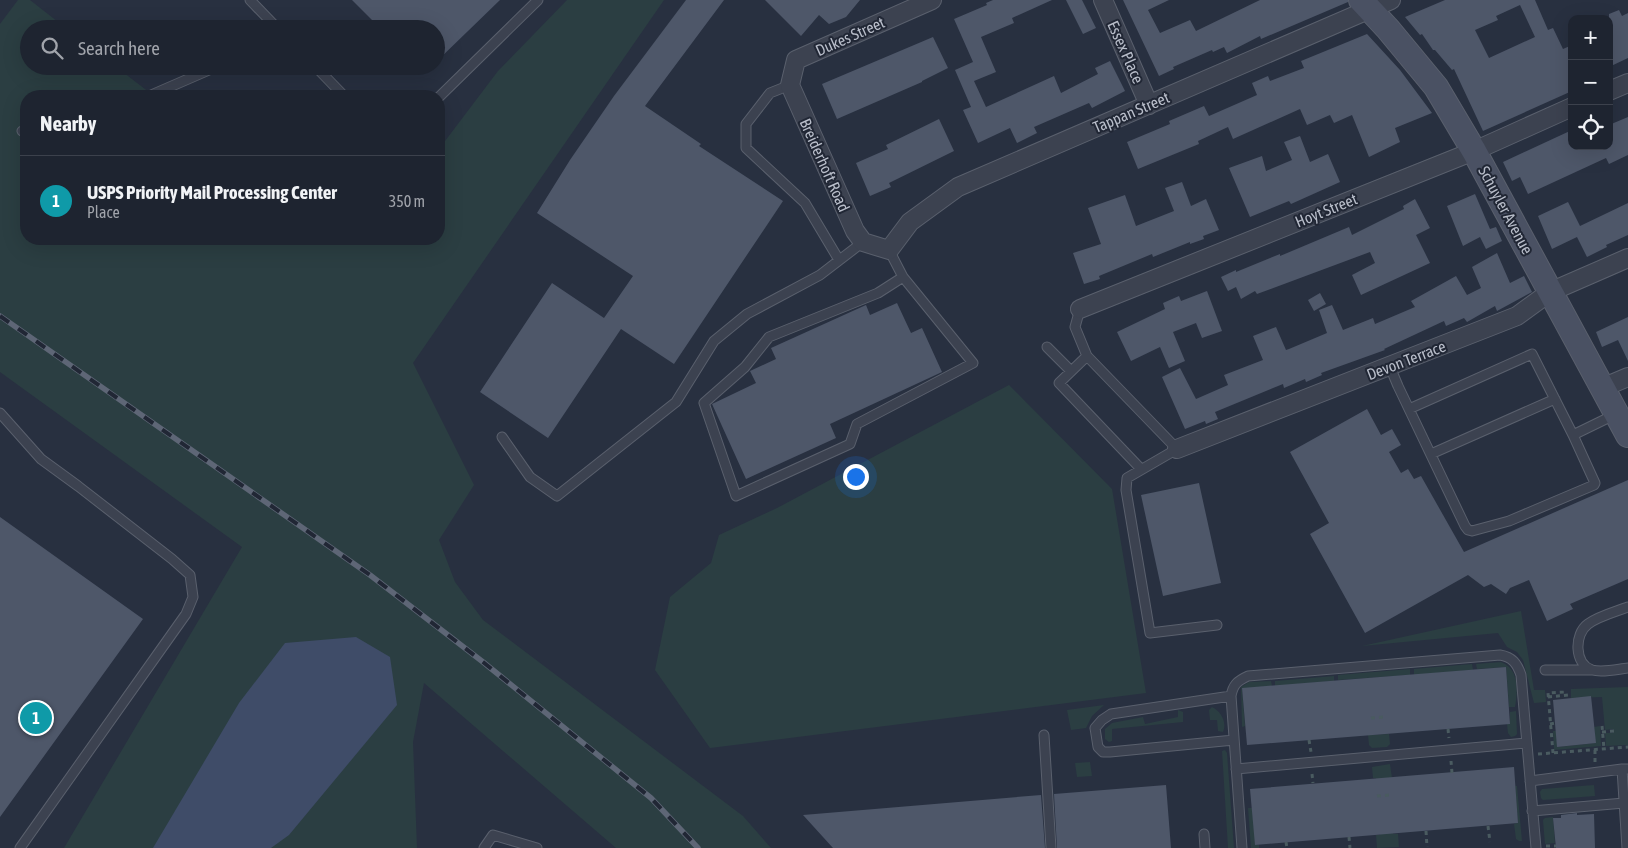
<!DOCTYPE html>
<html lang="en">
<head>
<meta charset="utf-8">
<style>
	body { margin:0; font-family:"Asap Condensed",sans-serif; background:#262c38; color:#f1f3f6 }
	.controls { position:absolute; right:15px; top:15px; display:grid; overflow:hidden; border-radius:10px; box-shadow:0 5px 20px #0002 }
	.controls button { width:45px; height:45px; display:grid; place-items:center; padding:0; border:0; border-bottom:1px solid #3c414c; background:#1e2430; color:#f1f3f6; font:25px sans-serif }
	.you { position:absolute; left:855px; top:476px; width:18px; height:18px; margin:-12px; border:4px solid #fff; border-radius:50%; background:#1a73e8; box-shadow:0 0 0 8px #1a73e833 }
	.badge { display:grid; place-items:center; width:32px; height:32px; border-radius:50%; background:#2563eb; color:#fff; font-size:16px; font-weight:700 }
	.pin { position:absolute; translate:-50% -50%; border:2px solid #fff; box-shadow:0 1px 5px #0006 }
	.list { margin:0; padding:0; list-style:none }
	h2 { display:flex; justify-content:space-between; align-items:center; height:65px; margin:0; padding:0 20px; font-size:21px }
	h2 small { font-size:16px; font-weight:400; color:#a1a4ab }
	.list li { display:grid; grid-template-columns:32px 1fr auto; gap:15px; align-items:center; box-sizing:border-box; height:90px; padding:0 20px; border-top:1px solid #3c414c }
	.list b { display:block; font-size:19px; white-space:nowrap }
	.list p { margin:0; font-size:16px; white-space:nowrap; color:#a1a4ab }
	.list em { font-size:16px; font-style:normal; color:#a1a4ab }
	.icon { flex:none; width:28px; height:28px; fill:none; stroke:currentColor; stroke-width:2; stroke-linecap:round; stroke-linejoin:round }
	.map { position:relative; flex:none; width:1628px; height:848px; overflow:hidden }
	.search { position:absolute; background:#1e2430; box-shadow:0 5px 20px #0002; left:20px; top:20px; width:425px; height:55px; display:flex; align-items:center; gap:12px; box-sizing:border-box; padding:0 18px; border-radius:28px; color:#a1a4ab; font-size:19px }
	.panel { position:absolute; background:#1e2430; box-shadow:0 5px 20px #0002; left:20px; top:90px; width:425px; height:155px; border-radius:20px }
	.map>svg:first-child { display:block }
</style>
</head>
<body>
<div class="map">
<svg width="1628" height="848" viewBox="0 0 1628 848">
	<rect width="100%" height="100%" fill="#283040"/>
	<path fill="#2b3e42" d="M18,0H30L67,29H29V66H115L154,96H26V239H439V149L498,71L567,0H664L413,363L474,485L439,540L455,582L483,620L743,816L771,848H616L424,683L413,742L417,848H64L242,547L0,372V24Z
		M1009,385L1112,489L1146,693L710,748L655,670L670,597L711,563L719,535L777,508Z
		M1521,611L1534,690H1545L1546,702L1534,703L1523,660L1517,652L1507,647L1498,633L1362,646Z
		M1501,662C1519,668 1518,691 1515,707H1509L1506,667L1477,669L1476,664Z
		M1472,664L1473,670L1414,675V669Z
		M1410,669V675L1338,680V675Z
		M1334,676V681L1275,686V681Z
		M1271,681L1272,686L1242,689L1245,726L1242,727L1241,687L1249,682Z
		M1628,687V745L1606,746L1605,733H1613V729L1605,730L1602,697L1571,698V689Z
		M1104,705L1092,716L1086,728L1071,730L1067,710Z
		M1212,707C1222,712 1227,723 1223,732L1218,731L1217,720H1210L1209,710Z
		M1178,710L1183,712V722L1112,729V741L1109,742L1105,739V729L1112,723L1143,717L1145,724L1178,717Z
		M1516,711L1517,734L1515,736L1511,737L1508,733L1507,724L1510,723V712Z
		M1600,726L1601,746L1554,750L1553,731H1556L1558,747L1595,743L1594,727Z
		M1389,734L1390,744L1387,747L1372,748L1369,745L1368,735Z
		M1225,750L1227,753L1234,848H1228L1222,751Z
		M1090,762L1092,776L1077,777L1075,763Z
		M1390,764L1392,778L1377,794L1376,778H1373L1372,767Z
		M1594,785L1595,796L1543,800L1541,798L1540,792L1542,789Z
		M1515,786H1517L1522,841H1519L1516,839L1514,824L1518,823Z
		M1390,798L1393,834H1398L1399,847L1377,848L1376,835H1380Z
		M1248,808H1252L1256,845H1259V848H1251Z
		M1553,817L1555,843L1545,844L1543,820L1545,818Z"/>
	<path fill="#3f4c68" d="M356,637L390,657L397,705L289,835L271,848H153L239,703L285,643Z"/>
	<path fill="#4e5769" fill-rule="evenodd" d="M352,0H500L436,62V29H381Z
		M686,0H724L645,106L701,144L699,146L783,201L674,364L621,329L548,438L480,392L552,283L604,318L633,276L537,213L570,160L614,96Z
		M765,0H860L846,17L829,24L819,15L801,36Z
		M993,0H1052L1012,18L1014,23L981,37L996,72L974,81L986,107L1054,76L1061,93L1098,74L1095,68L1110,61L1125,91L1092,108L1089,103L1034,127L1037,133L1017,143L1010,128L978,143L963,110L971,107L955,70L973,62L954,19L987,5L986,3Z
		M1066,0H1082L1096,28L1083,34Z
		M1123,0H1169L1148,10L1160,33L1190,20L1196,31L1260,0H1348V2L1261,39L1260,36L1227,53L1224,47L1213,52L1212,50L1173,67L1174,69L1159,76Z
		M1445,0H1535L1548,30L1553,28L1563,49L1572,45V91L1483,131L1454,69L1452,70L1435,50H1433L1422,34L1420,35L1405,17ZM1520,5L1535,37L1489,58L1475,30L1498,20L1496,16Z
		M1619,10L1622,16L1628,13V58L1609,67V14Z
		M1367,34L1400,70L1432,113L1395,128L1400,142L1369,157L1352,115L1334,123L1330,115L1307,125L1300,109L1233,139L1228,127L1198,141L1199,144L1138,169L1127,142L1170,124L1169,121L1204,106L1209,116L1257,95L1252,83L1268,76L1270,81L1304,68L1301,61Z
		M933,37L948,68L922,81V82L837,119L822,84Z
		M1628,117V155L1609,164L1606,158L1528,194L1520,177L1512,181L1503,162L1572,130V146H1609V125Z
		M939,119L954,151L889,183L891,187L870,196L856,163L888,149L886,145Z
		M1300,136L1310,162L1328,154L1340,182L1291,204L1289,201L1250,217L1229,168L1262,156L1266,171L1292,160L1284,142Z
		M1182,182L1191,206L1206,199L1219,230L1203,236L1204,239L1190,244V242L1153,257L1152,254L1099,276L1100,279L1084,284L1073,253L1101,244L1088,208L1125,195L1136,226L1174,211L1165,188Z
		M1475,194L1490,229L1496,227L1502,241L1486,249L1480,237L1463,246L1447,206Z
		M1415,199L1430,228L1416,235L1430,263L1361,295L1352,275L1375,263L1370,252L1257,294L1255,291L1241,299L1236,287L1228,291L1221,277L1236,270V272L1280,254V256L1349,227L1352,235L1404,209L1403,206Z
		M1568,202L1580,226L1628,203V235L1606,245L1607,247L1587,257L1577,237L1552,249L1538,216Z
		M1497,253L1510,283L1524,276L1532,292L1497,311L1495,306L1467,322L1464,318L1446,326L1444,321L1384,349L1385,350L1321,373L1322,375L1306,382L1305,379L1284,388L1283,384L1215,412L1218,419L1206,424L1205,421L1185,429L1162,377L1180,368L1196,399L1228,385L1224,375L1263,360L1253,336L1276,327L1286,350L1289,349L1327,333L1319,310L1332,305L1343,330L1373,318L1375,324L1415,307L1411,301L1456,276L1467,295L1481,288L1472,267Z
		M1207,291L1222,331L1202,338L1196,323L1173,332L1185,361L1169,368L1160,347L1131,361L1117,332L1165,309L1163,303L1179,296L1181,301Z
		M1320,293L1326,304L1314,311L1308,300Z
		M897,303L911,333L922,328L942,372L830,424L836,438L746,479L712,404L756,383L750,371L776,359L771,348L866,305L870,315Z
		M1628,317V361L1618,340L1602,347L1596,332Z
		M1367,409L1381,435L1392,429L1401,445L1389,452L1401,473L1408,469L1414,479L1421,476L1464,552L1628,480V579L1570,604L1573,609L1547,621L1529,580L1510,588L1506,594L1491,584L1484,587L1468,575L1365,633L1310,534L1329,523L1290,452Z
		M1199,483L1221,583L1163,596L1141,495Z
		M0,517L143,619L0,817Z
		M1506,667L1510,724L1247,745L1242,688Z
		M1591,696L1596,743L1557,747L1553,700Z
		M1514,767L1518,823L1255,845L1250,789Z
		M1166,785L1171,848H1057L1054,794Z
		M1041,795L1045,848H833L803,815Z
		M1577,813V815L1594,814L1595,848H1556L1553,818H1561V815Z"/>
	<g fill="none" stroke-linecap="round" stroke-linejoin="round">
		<g stroke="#5a606d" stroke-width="11">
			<path id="lane" d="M250,0L278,29
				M315,66L344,96
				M790,85L770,93L746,124V148L805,203L839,260
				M149,96L218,66
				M439,97L538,0
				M22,131L26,130
				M889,250L903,277L973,363L857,424L850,444L736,496L704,403L745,367L769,337L878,293L903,277
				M1080,309L1075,327L1087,356
				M1047,347L1071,371
				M1390,367L1398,386L1465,526L1468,530L1472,531L1509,521L1594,485L1595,483L1573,435L1532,354L1409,409
				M0,413L41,459L78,486L172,559L190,575L193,597L186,614L20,848
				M1573,435L1616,414
				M502,437L530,477L557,496L676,402L714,341L747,314L820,275L863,242
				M1431,454L1555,399
				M1141,469L1059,383L1087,356L1177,449L1127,478L1126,490L1150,633L1217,625
				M1628,607C1615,612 1599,616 1588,624C1574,634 1574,664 1592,670C1603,673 1618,669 1628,668
				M1545,670H1592
				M1231,696L1111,714L1102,720L1095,728L1098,747L1103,752H1110L1234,740
				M1044,735L1051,848
				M1236,769L1527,743
				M1530,781L1622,769
				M1532,811L1624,803
				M1204,834L1205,848
				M484,848L493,835L537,848
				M1242,848L1231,696C1233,685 1237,681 1248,676L1500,655C1512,657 1517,663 1521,675L1536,848
				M1627,848L1622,769H1628"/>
		</g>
		<g stroke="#5a606d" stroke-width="20">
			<path id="street" d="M932,0L796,60L790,85L855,231L863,242L889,250L910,222L958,187L1391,0
				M1103,0L1149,105
				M1609,91L1628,83
				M1080,309L1474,151L1572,107
				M1602,388L1628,377
				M1177,449L1517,316L1550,292L1628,258"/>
		</g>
		<g stroke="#5a606d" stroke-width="26">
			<path id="secondary" d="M1361,0L1388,29L1436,87L1474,151L1628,435"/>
		</g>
		<path stroke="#4a5b60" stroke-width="3" stroke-dasharray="4 4" stroke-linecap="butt" d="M1548,697L1568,695V698
			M1371,718L1384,717
			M1550,724L1555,723
			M1602,726L1604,749
			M1448,729L1449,738
			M1602,732L1614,731
			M1309,740L1311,752
			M1595,750V762
			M1553,753L1548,693L1566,692
			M1538,754L1628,747
			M1451,761L1452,773
			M1312,774L1313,783
			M1377,796L1390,795
			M1488,826L1490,842
			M1426,831L1427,847
			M1349,837L1350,848
			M1286,842L1287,848
			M1546,846H1556"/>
		<use href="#lane" stroke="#3c4250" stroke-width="9"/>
		<use href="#street" stroke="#3c4250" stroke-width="18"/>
		<use href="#secondary" stroke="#4a5163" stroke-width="24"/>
		<g stroke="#5e6676" stroke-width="5.5">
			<path id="rail" d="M0,316L370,575L483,662L651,798L698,848"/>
		</g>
		<use href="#rail" stroke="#212735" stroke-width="4" stroke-dasharray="11" stroke-linecap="butt"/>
	</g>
	<g text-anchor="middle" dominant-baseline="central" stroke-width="4" stroke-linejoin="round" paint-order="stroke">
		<g font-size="16" fill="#b9beca" stroke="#212735">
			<text transform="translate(850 36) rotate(-24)">Dukes Street</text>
			<text transform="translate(1126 52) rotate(66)">Essex Place</text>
			<text transform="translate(1131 112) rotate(-23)">Tappan Street</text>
			<text transform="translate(825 165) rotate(66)">Breiderhoft Road</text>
			<text transform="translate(1326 210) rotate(-22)">Hoyt Street</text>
			<text transform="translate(1506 210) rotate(62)">Schuyler Avenue</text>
			<text transform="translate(1406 360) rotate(-21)">Devon Terrace</text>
		</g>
	</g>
</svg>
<div class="controls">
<button>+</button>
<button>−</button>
<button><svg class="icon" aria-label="locate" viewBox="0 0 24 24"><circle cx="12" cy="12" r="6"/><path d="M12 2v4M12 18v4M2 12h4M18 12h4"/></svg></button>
</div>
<div class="you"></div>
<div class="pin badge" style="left:36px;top:718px;background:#0f9aa8">1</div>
<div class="search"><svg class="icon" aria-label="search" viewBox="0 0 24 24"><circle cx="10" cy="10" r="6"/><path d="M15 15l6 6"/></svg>Search here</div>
<section class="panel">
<h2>Nearby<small></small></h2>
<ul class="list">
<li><span class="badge" style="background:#0f9aa8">1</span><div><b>USPS Priority Mail Processing Center</b><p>Place</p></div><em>350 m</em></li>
</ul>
</section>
</div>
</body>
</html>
